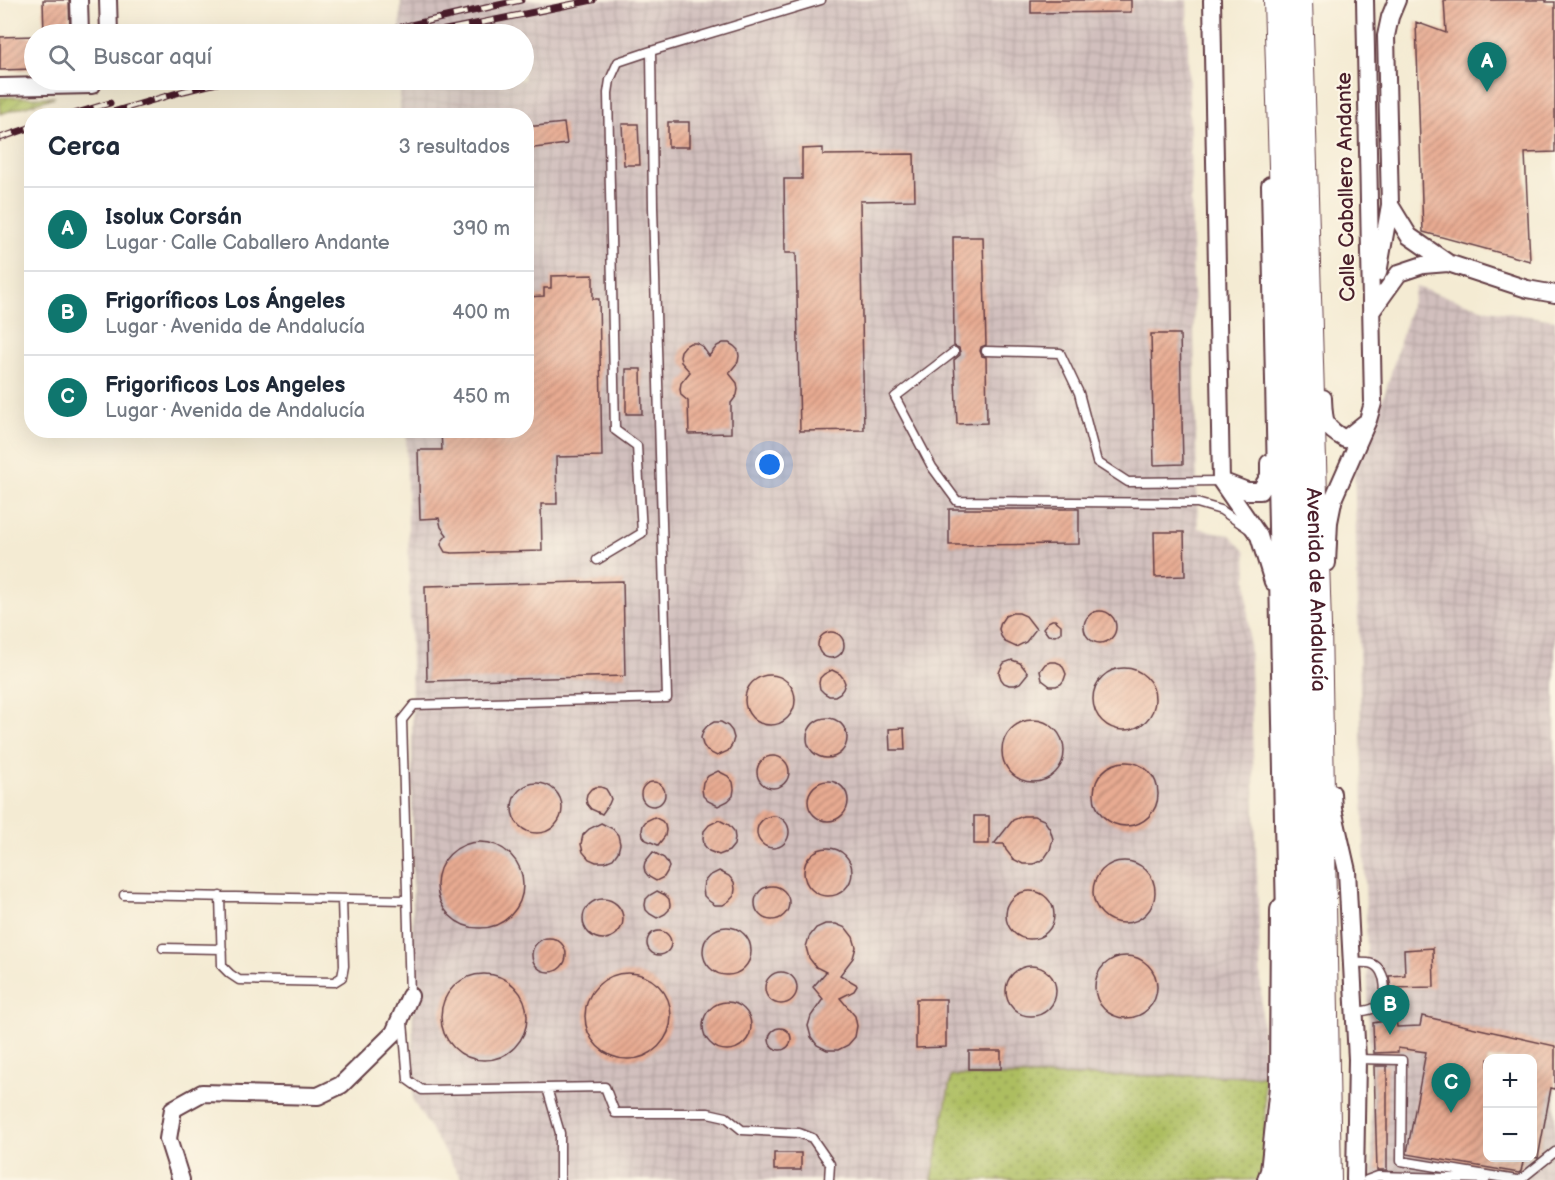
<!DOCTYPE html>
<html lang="es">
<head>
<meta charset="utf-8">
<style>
	body { margin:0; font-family:"Balsamiq Sans",sans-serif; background:#f2f2f3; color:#1f2937 }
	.controls { position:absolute; right:18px; bottom:18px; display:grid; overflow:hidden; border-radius:12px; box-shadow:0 6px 24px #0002 }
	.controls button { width:54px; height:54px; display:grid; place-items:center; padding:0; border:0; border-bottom:2px solid #e0e1e3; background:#fff; color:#1f2937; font:30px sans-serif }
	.you { position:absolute; left:770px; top:465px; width:21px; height:21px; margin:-15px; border:4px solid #fff; border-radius:50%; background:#1a73e8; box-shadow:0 0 0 9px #1a73e833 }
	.badge { display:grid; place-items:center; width:39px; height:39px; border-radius:50%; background:#0f766e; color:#fff; font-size:20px; font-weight:700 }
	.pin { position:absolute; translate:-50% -50px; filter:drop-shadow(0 2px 3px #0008) }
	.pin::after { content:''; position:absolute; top:32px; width:21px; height:18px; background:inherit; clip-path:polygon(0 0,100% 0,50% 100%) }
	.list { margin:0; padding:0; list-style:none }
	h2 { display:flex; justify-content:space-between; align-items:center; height:78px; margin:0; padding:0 24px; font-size:26px }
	h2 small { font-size:20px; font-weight:400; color:#747a83 }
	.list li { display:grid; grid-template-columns:39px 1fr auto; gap:18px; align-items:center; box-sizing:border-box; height:84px; padding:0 24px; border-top:2px solid #e0e1e3 }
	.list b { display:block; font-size:22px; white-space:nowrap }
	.list p { margin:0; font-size:20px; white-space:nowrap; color:#747a83 }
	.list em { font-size:20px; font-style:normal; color:#747a83 }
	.icon { flex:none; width:33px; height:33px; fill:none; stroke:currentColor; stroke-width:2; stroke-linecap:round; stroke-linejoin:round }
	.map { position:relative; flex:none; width:1555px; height:1180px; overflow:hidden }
	.search { position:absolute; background:#fff; box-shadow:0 6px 24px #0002; left:24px; top:24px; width:510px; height:66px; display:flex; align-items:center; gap:15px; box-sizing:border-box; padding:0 21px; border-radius:33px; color:#747a83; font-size:22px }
	.panel { position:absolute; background:#fff; box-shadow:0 6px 24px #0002; left:24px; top:108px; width:510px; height:330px; border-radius:24px }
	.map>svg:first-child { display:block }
</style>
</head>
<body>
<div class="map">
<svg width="1555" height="1180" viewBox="0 0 1555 1180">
	<defs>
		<pattern id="industrial-grid" width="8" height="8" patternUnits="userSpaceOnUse" patternTransform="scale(1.5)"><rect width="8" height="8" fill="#d1bfbd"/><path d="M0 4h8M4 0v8" fill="none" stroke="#b5a4a3"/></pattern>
		<pattern id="grass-dots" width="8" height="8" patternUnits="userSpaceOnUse" patternTransform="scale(1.5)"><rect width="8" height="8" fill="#adbe61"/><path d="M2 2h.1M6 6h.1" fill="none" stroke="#8f9a50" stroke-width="1.8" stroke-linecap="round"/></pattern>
		<pattern id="garden-furrows" width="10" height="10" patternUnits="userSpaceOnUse" patternTransform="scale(1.5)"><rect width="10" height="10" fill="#adbe61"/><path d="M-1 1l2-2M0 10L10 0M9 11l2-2" fill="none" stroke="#8f9a50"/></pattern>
		<pattern id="building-hatch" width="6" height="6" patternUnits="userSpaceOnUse" patternTransform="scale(1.5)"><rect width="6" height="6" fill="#e8ab92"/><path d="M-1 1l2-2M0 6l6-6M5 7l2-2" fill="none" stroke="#be8b77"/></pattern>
	</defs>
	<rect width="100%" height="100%" fill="#fcf5e5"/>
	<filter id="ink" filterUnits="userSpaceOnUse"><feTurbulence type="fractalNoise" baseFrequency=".0167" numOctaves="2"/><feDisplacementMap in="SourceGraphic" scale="12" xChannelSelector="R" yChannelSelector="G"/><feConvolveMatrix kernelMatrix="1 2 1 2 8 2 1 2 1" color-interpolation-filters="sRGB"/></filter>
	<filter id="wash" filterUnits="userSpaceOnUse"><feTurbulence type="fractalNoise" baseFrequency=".008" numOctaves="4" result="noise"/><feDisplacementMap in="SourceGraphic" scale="24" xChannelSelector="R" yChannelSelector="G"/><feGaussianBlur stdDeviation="1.35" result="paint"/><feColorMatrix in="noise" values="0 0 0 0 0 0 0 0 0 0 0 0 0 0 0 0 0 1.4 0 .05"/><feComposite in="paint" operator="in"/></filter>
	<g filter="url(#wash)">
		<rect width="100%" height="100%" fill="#f4ebd3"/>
		<path fill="url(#industrial-grid)" fill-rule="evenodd" d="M401,0H1187L1198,528L1230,535L1246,552L1264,1076H952L932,1180H462L413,1101L412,714L406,431L526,430V116H400V80H524V34H400Z
			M1416,287L1488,310L1555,320V1180H1373L1354,461L1386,390ZM1488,1058H1532V1158H1488Z"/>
		<path fill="url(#grass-dots)" stroke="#7c6e46" stroke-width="1.5" d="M951,1076H1264L1267,1180H932Z"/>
		<path fill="url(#garden-furrows)" stroke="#7c6e46" stroke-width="1.5" d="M0,97H55L0,114Z"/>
		<g id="blocks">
			<path fill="url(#building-hatch)" d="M43,0H69L70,34H44Z
				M1031,0H1131V12L1031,13Z
				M1444,0H1546V2H1555V152L1525,153L1530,261L1423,232L1416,22L1446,33Z
				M34,36V69L0,70V37Z
				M668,122H689V147H668Z
				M564,123L567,144L526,149V127Z
				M622,124H638L640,165H624Z
				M823,148V155L914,154L915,200L860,201L864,430L800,431L796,253H785L784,179H802V149Z
				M953,237H983L986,345L981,347L980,351L982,356L986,357L987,423L957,424L954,360L960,355V352L959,348L954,346Z
				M593,275V299H599L602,456L556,457L557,504H541L542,551L452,553L445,552L441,545L442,541L447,535L441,527L439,518L420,519L418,450H442L441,430H526V297L544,296V288H551V276Z
				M1151,334H1180L1183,464L1154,465Z
				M690,343H696L702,346L709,356L717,346L723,343H729L734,346L738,350L739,356L738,362L729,373L737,383L738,389L737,395L731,403V433L689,434L688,401L681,395L680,389L681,383L690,372L681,362L680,356L681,351L685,346Z
				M626,369H641L642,414H626Z
				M949,509H1079V544L949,545Z
				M1154,532H1184L1185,576L1155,577Z
				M623,581L625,676L427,681L425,586Z
				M1084 627a16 16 0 1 1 32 0a16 16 0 1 1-32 0Z
				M1012,613H1019L1026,616L1036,629L1026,642L1016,647L1005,642L1001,636L999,629L1001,622L1005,616Z
				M1052,620H1055L1061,625V632L1055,636L1048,635L1043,628L1048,622Z
				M818 645a13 13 0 1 1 26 0a13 13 0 1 1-26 0Z
				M1012,660L1020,663L1028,673L1020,683L1015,685H1009L1004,683L1001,679L999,673L1001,668L1004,663Z
				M1050,662H1056L1061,664L1064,669L1066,674L1064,680L1061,684L1056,686H1050L1042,680L1040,671L1045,664Z
				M1093 699a31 31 0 1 1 62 0a31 31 0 1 1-62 0Z
				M832,670L840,674L843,678L845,683L843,689L840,693L835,696H829L824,693L820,689L819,683L820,678L824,674Z
				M745 700a25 25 0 1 1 50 0a25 25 0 1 1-50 0Z
				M807 738a20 20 0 1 1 40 0a20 20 0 1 1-40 0Z
				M1002 751a31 31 0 1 1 62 0a31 31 0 1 1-62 0Z
				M714,722H721L728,726L732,731L734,738L732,745L728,751L717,756L707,751L703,745L701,738L703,731L707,726Z
				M904,728L905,750H890L889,729Z
				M757 772a16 16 0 1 1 32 0a16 16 0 1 1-32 0Z
				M1094 794a32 32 0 1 1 64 0a32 32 0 1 1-64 0Z
				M718,771L728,776L733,782L734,789L733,796L728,801L718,806L708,801L703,796L702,789L703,782L708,776Z
				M808 801a20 20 0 1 1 40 0a20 20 0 1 1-40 0Z
				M641 794a12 12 0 1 1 24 0a12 12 0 1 1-24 0Z
				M512 808a25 25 0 1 1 50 0a25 25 0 1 1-50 0Z
				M596,787H601L606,789L609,794L611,799L609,804L602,814L591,809L587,804L586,799L587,794L591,789Z
				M974,816H989V844H974Z
				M1023,816H1034L1044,820L1050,829L1053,839L1050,850L1044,859L1034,864H1023L1013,859L1006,850L1004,844H994L1013,820Z
				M757 832a16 16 0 1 1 32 0a16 16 0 1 1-32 0Z
				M654,817L662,821L665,825L666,830L665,836L658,845L646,840L643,836L642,830L643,825L646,821Z
				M719,820L729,825L734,831L735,838L734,845L729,851L719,855L709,851L704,845L703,838L704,831L709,825Z
				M601,823L613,829L618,835L620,844L618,852L613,859L605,862H596L589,859L583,852L581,844L583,835L589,829Z
				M437 885a43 43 0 1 1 86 0a43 43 0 1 1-86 0Z
				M804 872a24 24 0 1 1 48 0a24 24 0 1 1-48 0Z
				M653,852L664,858L667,862L669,867L667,872L664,877L656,881L649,877L645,872L644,867L645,862Z
				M1093 892a31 31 0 1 1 62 0a31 31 0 1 1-62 0Z
				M719,871L729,876L734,882L735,889L734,896L729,901L723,905H715L709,901L704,896L703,889L704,882L709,876Z
				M755 903a17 17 0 1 1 34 0a17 17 0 1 1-34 0Z
				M1006 915a24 24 0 1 1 48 0a24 24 0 1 1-48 0Z
				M657,891L665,895L669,899L670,905L669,910L665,914L657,918L650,914L646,910L645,905L646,899L650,895Z
				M583 919a20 20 0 1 1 40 0a20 20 0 1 1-40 0Z
				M825,924H836L846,928L853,937L856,947L853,958L840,975L856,984L857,986L854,991L840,998L855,1016L857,1026L855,1037L848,1045L838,1050H827L817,1045L811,1037L808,1026L811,1016L823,999L813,987L826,972L816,967L809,958L806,947L809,937L816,928Z
				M703 951a24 24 0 1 1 48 0a24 24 0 1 1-48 0Z
				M647 943a12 12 0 1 1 24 0a12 12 0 1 1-24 0Z
				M532 955a17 17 0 1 1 34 0a17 17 0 1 1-34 0Z
				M1433,948L1434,987L1391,988L1389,976L1405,975L1404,950Z
				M1095 987a31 31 0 1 1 62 0a31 31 0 1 1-62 0Z
				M1006 991a25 25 0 1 1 50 0a25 25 0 1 1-50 0Z
				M765 988a16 16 0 1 1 32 0a16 16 0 1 1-32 0Z
				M585 1016a43 43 0 1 1 86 0a43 43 0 1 1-86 0Z
				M441 1017a43 43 0 1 1 86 0a43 43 0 1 1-86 0Z
				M916,999H946V1047L916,1048Z
				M703 1026a24 24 0 1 1 48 0a24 24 0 1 1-48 0Z
				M1422,1016L1555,1046V1089L1551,1088L1538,1158L1533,1157V1059H1488V1158H1524L1521,1171L1519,1173L1407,1154L1408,1147L1426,1052L1398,1048V1052L1374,1053L1373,1023L1396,1019L1397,1027L1420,1026Z
				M769 1039a11 11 0 1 1 22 0a11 11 0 1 1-22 0Z
				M969,1051H1001V1069H969Z
				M1374,1066H1387V1170H1377Z
				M774,1153H801V1170H774Z"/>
		</g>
	</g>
	<g filter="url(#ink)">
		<use href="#blocks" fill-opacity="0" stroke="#643e44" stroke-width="1.5"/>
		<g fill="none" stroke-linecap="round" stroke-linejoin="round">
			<g stroke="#643e44" stroke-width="11">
				<path id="lane" d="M986,351L1060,353L1079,393L1097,462L1128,482L1221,481
					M954,352L895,397L932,467L957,501L1197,503L1221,510L1249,529
					M597,560L642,533L637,446L615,430L608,93L610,80L618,62L651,51
					M124,895L407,900
					M220,896L222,966L230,974L239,980L334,982L342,977L344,966L342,899
					M163,948L222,949
					M1352,963C1358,963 1366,962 1372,964C1387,969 1390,1002 1374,1008C1369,1011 1361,1011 1355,1012
					M410,996L402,720L414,705L667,698L653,207L651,51L821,0
					M403,1022L408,1080L422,1090L605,1087L615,1113H708L726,1117L742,1130L799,1133L812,1138L830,1164L829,1180
					M1357,1059L1402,1060L1401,1161L1517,1180
					M547,1088L560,1133V1180
					M1367,1180L1378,1176L1486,1179
					M1520,1180L1555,1152"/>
			</g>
			<g stroke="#643e44" stroke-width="20">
				<path id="street" d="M79,0L80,34
					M108,0L109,34
					M1212,0L1221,481L1259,536L1273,582
					M0,87L92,85
					M1270,185L1285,918
					M1390,205L1409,236L1448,263L1527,289L1555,294
					M1378,273L1390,205L1386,36L1390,17L1397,0
					M1371,312L1399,273L1423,265L1448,263
					M1323,398C1324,421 1323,427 1345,439L1365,423
					M1221,481L1247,491H1260L1269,476V463
					M1327,563L1329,522L1334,497L1368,420L1373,403L1365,0
					M1332,793L1333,809L1347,871L1357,1059L1355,1180
					M1291,1130L1292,1180
					M181,1180L168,1139L173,1109L202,1093L318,1096L341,1085L394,1033L410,996"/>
			</g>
			<g stroke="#643e44" stroke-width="28">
				<g id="primary">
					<path d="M1277,0L1289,400L1306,1180"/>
					<path id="s1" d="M1299,0L1318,626L1328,1180"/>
				</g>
			</g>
			<g stroke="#643e44" stroke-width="32">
				<path id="highway" d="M1272,1180L1275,1172L1284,1087L1285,911"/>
			</g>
			<use href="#lane" stroke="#fff" stroke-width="8"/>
			<use href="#street" stroke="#fff" stroke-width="16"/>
			<use href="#primary" stroke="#fff" stroke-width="26"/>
			<use href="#highway" stroke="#fff" stroke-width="28"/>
			<g stroke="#4a1f2b" stroke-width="7">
				<path id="rail" d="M371,34L521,0
					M426,34L593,0
					M67,116L110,103
					M99,116L184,91L229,80
					M0,138L32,127"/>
			</g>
			<use href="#rail" stroke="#fcf5e5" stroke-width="4.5" stroke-dasharray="14" stroke-linecap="butt"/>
		</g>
	</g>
	<g text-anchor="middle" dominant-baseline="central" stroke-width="4.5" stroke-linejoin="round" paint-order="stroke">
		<g font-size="21" fill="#4a1f2b" stroke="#fcf5e5">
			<text transform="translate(1346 187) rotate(-91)">Calle Caballero Andante</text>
			<text stroke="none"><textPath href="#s1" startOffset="590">Avenida de Andalucía</textPath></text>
		</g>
	</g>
</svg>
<div class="controls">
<button>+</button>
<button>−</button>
</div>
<div class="you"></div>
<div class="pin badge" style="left:1487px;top:92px">A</div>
<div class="pin badge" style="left:1390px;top:1035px">B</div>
<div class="pin badge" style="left:1451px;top:1113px">C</div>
<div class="search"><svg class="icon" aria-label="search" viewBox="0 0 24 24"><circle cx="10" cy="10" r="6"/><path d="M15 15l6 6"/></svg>Buscar aquí</div>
<section class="panel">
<h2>Cerca<small>3 resultados</small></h2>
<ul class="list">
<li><span class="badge">A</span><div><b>Isolux Corsán</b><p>Lugar · Calle Caballero Andante</p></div><em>390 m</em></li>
<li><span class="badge">B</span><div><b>Frigoríficos Los Ángeles</b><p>Lugar · Avenida de Andalucía</p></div><em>400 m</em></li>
<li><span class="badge">C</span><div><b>Frigorificos Los Angeles</b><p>Lugar · Avenida de Andalucía</p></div><em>450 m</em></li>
</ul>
</section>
</div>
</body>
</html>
